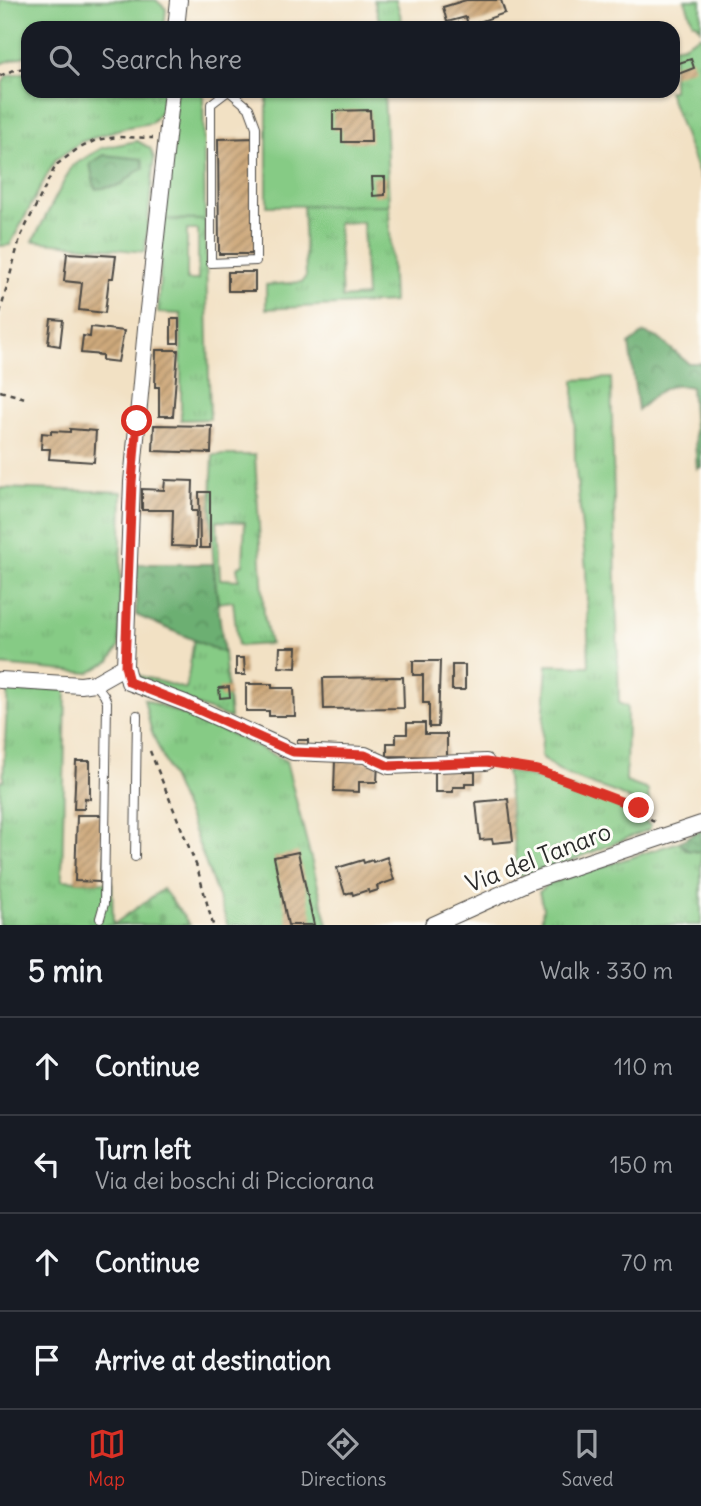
<!DOCTYPE html>
<html lang="en">
<head>
<meta charset="utf-8">
<style>
	body { margin:0; font-family:Delius,sans-serif; background:#20242c; color:#f1f3f6 }
	.stop { position:absolute; width:21px; height:21px; margin:-16px; border:5px solid #d93025; border-radius:50%; background:#fff }
	.stop.end { background:#d93025; border-color:#fff; box-shadow:0 2px 7px #0008 }
	.list { margin:0; padding:0; list-style:none }
	h2 { display:flex; justify-content:space-between; align-items:center; height:91px; margin:0; padding:0 28px; font-size:30px }
	h2 small { font-size:23px; font-weight:400; color:#9ea1a6 }
	.list li { display:grid; grid-template-columns:46px 1fr auto; gap:21px; align-items:center; box-sizing:border-box; height:98px; padding:0 28px; border-top:2px solid #363941 }
	.list b { display:block; font-size:26px; white-space:nowrap }
	.list p { margin:0; font-size:23px; white-space:nowrap; color:#9ea1a6 }
	.list em { font-size:23px; font-style:normal; color:#9ea1a6 }
	.icon { flex:none; width:38px; height:38px; fill:none; stroke:currentColor; stroke-width:2; stroke-linecap:round; stroke-linejoin:round }
	.map { position:relative; flex:none; width:701px; height:925px; overflow:hidden }
	.search { position:absolute; background:#171b24; box-shadow:0 2px 5px #0004; left:21px; right:21px; top:21px; height:77px; display:flex; align-items:center; gap:18px; box-sizing:border-box; padding:0 24px; border-radius:21px; color:#9ea1a6; font-size:26px }
	.sheet { height:483px; background:#171b24 }
	nav { display:flex; justify-content:space-around; align-items:center; box-sizing:border-box; height:98px; border-top:2px solid #363941; background:#171b24; font-size:19px; color:#9ea1a6 }
	nav a { display:grid; justify-items:center; gap:4px }
	nav .on { color:#d93025 }
	.map>svg:first-child { display:block }
</style>
</head>
<body>
<div class="map">
<svg width="701" height="925" viewBox="0 0 701 925">
	<defs>
		<pattern id="grass-tufts" width="24" height="20" patternUnits="userSpaceOnUse" patternTransform="scale(1.75)"><rect width="24" height="20" fill="#86cb85"/><path d="M3 7l-1-3M5 7V3M7 7l1-3M15 17l-1-3M17 17v-4M19 17l1-3" fill="none" stroke="#74ae73"/></pattern>
		<pattern id="forest-crowns" width="20" height="18" patternUnits="userSpaceOnUse" patternTransform="scale(1.75)"><rect width="20" height="18" fill="#6caf72"/><path d="M2 6a3 3 0 1 1 6 0M12 15a3 3 0 1 1 6 0" fill="none" stroke="#598f5e"/></pattern>
		<pattern id="cemetery-stones" width="16" height="16" patternUnits="userSpaceOnUse" patternTransform="scale(1.75)"><rect width="16" height="16" fill="#86cb85"/><path d="M2 7V4a2 2 0 0 1 4 0v3zM10 15v-3a2 2 0 0 1 4 0v3z" fill="#74ae73"/></pattern>
		<pattern id="building-hatch" width="6" height="6" patternUnits="userSpaceOnUse" patternTransform="scale(1.75)"><rect width="6" height="6" fill="#cea97b"/><path d="M-1 1l2-2M0 6l6-6M5 7l2-2" fill="none" stroke="#a78a65"/></pattern>
	</defs>
	<rect width="100%" height="100%" fill="#fdfcf7"/>
	<filter id="ink" filterUnits="userSpaceOnUse"><feTurbulence type="fractalNoise" baseFrequency=".0143" numOctaves="2"/><feDisplacementMap in="SourceGraphic" scale="14" xChannelSelector="R" yChannelSelector="G"/><feConvolveMatrix kernelMatrix="1 2 1 2 8 2 1 2 1" color-interpolation-filters="sRGB"/></filter>
	<filter id="wash" filterUnits="userSpaceOnUse"><feTurbulence type="fractalNoise" baseFrequency=".00686" numOctaves="4" result="noise"/><feDisplacementMap in="SourceGraphic" scale="28" xChannelSelector="R" yChannelSelector="G"/><feGaussianBlur stdDeviation="1.57" result="paint"/><feColorMatrix in="noise" values="0 0 0 0 0 0 0 0 0 0 0 0 0 0 0 0 0 1.4 0 .05"/><feComposite in="paint" operator="in"/></filter>
	<g filter="url(#wash)">
		<rect width="100%" height="100%" fill="#f2e1c4"/>
		<path fill="url(#grass-tufts)" stroke="#587b58" stroke-width="2" fill-rule="evenodd" d="M374,0H396L404,28H381Z
			M685,0H701V31L697,23H693Z
			M701,35V180L668,91H673V47L683,45Z
			M28,72V91H162L165,94L163,109L151,123L123,128L81,142L55,160L10,245L0,246V103L3,82L6,76Z
			M137,141L150,148L154,158L145,252L33,241L72,166L102,148Z
			M303,205H389L393,302L266,309V285L302,282L306,276ZM363,222L366,296L342,298L338,223Z
			M163,219L205,220L210,419L181,420V314L158,313ZM187,230H198V280H187Z
			M611,378L619,703L627,707L626,782L648,790L649,810C639,805 629,799 619,794C592,783 562,778 541,756L547,665L589,666L586,569L575,461L574,380Z
			M213,455H255L264,615L270,644L238,646L233,601L218,603C211,554 210,505 213,455ZM217,521L245,522L243,564L237,567L239,580L220,579Z
			M0,488L122,492L119,647L110,661L89,673L0,665Z
			M194,640L224,653L230,718L142,685L138,675L186,689Z
			M8,685L66,690L62,880L112,883L113,925H0V781H3Z
			M144,699L231,734L286,761L328,925H228L191,823L151,730Z
			M506,771C556,783 607,796 650,825V829L573,860L518,876Z
			M679,842L687,850L701,852V925H541L543,907L539,892L548,884Z"/>
		<path fill="url(#forest-crowns)" stroke="#4c6d4e" stroke-width="2" d="M104,155L142,159L144,168L139,170L119,186L95,189L90,164Z
			M644,333L658,338L688,363H701V467L697,469L691,387C664,382 657,393 638,410L629,344Z
			M137,564H213L224,653L136,615Z
			M701,830V852L687,850L679,842Z"/>
		<path fill="url(#cemetery-stones)" stroke="#587b58" stroke-width="2" d="M163,889L190,925H113Z"/>
		<path fill="#86cb85" stroke="#587b58" stroke-width="2" d="M0,0H156L166,9L164,28H28V55L0,64Z
			M176,91H201L203,96L205,220L163,219Z
			M267,91H384L389,205L267,206Z"/>
		<g id="blocks">
			<path fill="url(#building-hatch)" d="M466,0H501L505,13L468,26L466,17L447,22L443,7Z
				M691,59L694,68L673,76V65Z
				M370,110L371,142H342V130H333V111Z
				M256,138L257,254H219L218,139Z
				M372,177H385V195L373,196Z
				M67,253L116,256L113,278H109L105,313L79,310L82,283L64,281Z
				M228,272H255V291H228Z
				M51,319L63,320L60,346L48,344Z
				M171,319H179V343H171Z
				M91,327L124,331L118,362L102,360V355L81,353L83,336L90,337Z
				M156,350H178L173,416H159V387H155Z
				M154,425L212,426L211,453L153,451Z
				M70,429L96,431L94,462L49,459L50,449H41L42,433L51,434V431L70,432Z
				M165,480L193,481L192,511H197L196,547L172,546L173,510H142V489L164,490Z
				M199,492H210V548H200Z
				M280,647H297L296,668L279,667Z
				M236,658H244L245,675H236Z
				M413,661H440L438,727H429V703H423V675H413Z
				M452,665H465V690H452Z
				M403,677L404,708L324,709L323,678Z
				M246,684H272V688H294L295,716H269V711H246Z
				M229,687L230,697L220,698L219,688Z
				M407,723H425V734H447V757L387,756V743H396V734H407Z
				M297,740H308V748H297Z
				M335,759L378,763L377,782H359V792L334,791Z
				M76,761H90V799L85,798L84,809H74Z
				M435,766L465,767V772H475V783H465V787H453V792H435Z
				M508,799L513,841L493,843L492,839L480,840L476,802Z
				M77,815H102L100,882L75,881Z
				M298,852L314,925H288L274,857Z
				M387,857L394,880L377,886L378,890L369,893L368,890L353,895L352,892L345,894L337,868L363,860L364,863L372,860L373,862Z"/>
		</g>
	</g>
	<g filter="url(#ink)">
		<use href="#blocks" fill-opacity="0" stroke="#494642" stroke-width="2"/>
		<g fill="none" stroke-linecap="round" stroke-linejoin="round">
			<g stroke="#494642" stroke-width="10">
				<path id="service" d="M228,91L211,104V263L256,261V127L249,108L229,91
					M95,683L104,695L107,702L104,904L100,918
					M135,857L137,715"/>
			</g>
			<g stroke="#494642" stroke-width="18">
				<path id="minor" d="M176,28L179,0
					M125,666L129,682L185,703L293,752L365,755L389,766L486,762
					M0,680L81,685L95,683L125,666L132,482L146,328L172,91
					M433,925L528,882L701,824"/>
			</g>
			<path stroke="#494642" stroke-width="2.5" stroke-dasharray="5 5" stroke-linecap="butt" d="M0,76L11,71L28,67
				M0,313L20,238L56,165L76,150L96,140L118,137L153,138
				M0,391L25,398
				M150,751L197,867L213,925
				M502,764L539,770L585,787L639,808L654,822"/>
			<use href="#service" stroke="#fff" stroke-width="8"/>
			<use href="#minor" stroke="#fff" stroke-width="16"/>
		</g>
	</g>
	<g fill="none" stroke-linecap="round" stroke-linejoin="round" filter="url(#ink)">
		<path stroke="#d93025" stroke-width="9" d="M137,421L132,482L125,666L129,682L185,704L293,752L365,755L389,766L486,762L538,770L639,808"/>
	</g>
	<g text-anchor="middle" dominant-baseline="central" stroke-width="6" stroke-linejoin="round" paint-order="stroke">
		<g font-size="24" fill="#2b2b2b" stroke="#fdfcf7">
			<text transform="translate(538 857) rotate(-21)">Via del Tanaro</text>
		</g>
	</g>
</svg>
<div class="stop" style="left:137px;top:421px"></div>
<div class="stop end" style="left:639px;top:808px"></div>
<div class="search"><svg class="icon" aria-label="search" viewBox="0 0 24 24"><circle cx="10" cy="10" r="6"/><path d="M15 15l6 6"/></svg>Search here</div>
</div>
<section class="sheet">
<h2>5 min<small>Walk · 330 m</small></h2>
<ul class="list">
<li><svg class="icon" aria-label="ahead" viewBox="0 0 24 24"><path d="M12 20V5M6 11l6-6 6 6"/></svg><div><b>Continue</b></div><em>110 m</em></li>
<li><svg class="icon" aria-label="left" viewBox="0 0 24 24"><path d="M17 20v-9H6M10 6l-5 5 5 5"/></svg><div><b>Turn left</b><p>Via dei boschi di Picciorana</p></div><em>150 m</em></li>
<li><svg class="icon" aria-label="ahead" viewBox="0 0 24 24"><path d="M12 20V5M6 11l6-6 6 6"/></svg><div><b>Continue</b></div><em>70 m</em></li>
<li><svg class="icon" aria-label="arrive" viewBox="0 0 24 24"><path d="M6 21V4h12l-3 4 3 4H6"/></svg><div><b>Arrive at destination</b></div></li>
</ul>
</section>
<nav>
<a class="on"><svg class="icon" aria-label="map" viewBox="0 0 24 24"><path d="M3 6l6-2 6 2 6-2v14l-6 2-6-2-6 2zM9 4v14M15 6v14"/></svg>Map</a>
<a><svg class="icon" aria-label="directions" viewBox="0 0 24 24"><path d="M12 3l9 9-9 9-9-9zM9 14v-3h6M13 9l2 2-2 2"/></svg>Directions</a>
<a><svg class="icon" aria-label="saved" viewBox="0 0 24 24"><path d="M7 4h10v16l-5-4-5 4z"/></svg>Saved</a>
</nav>
</body>
</html>
